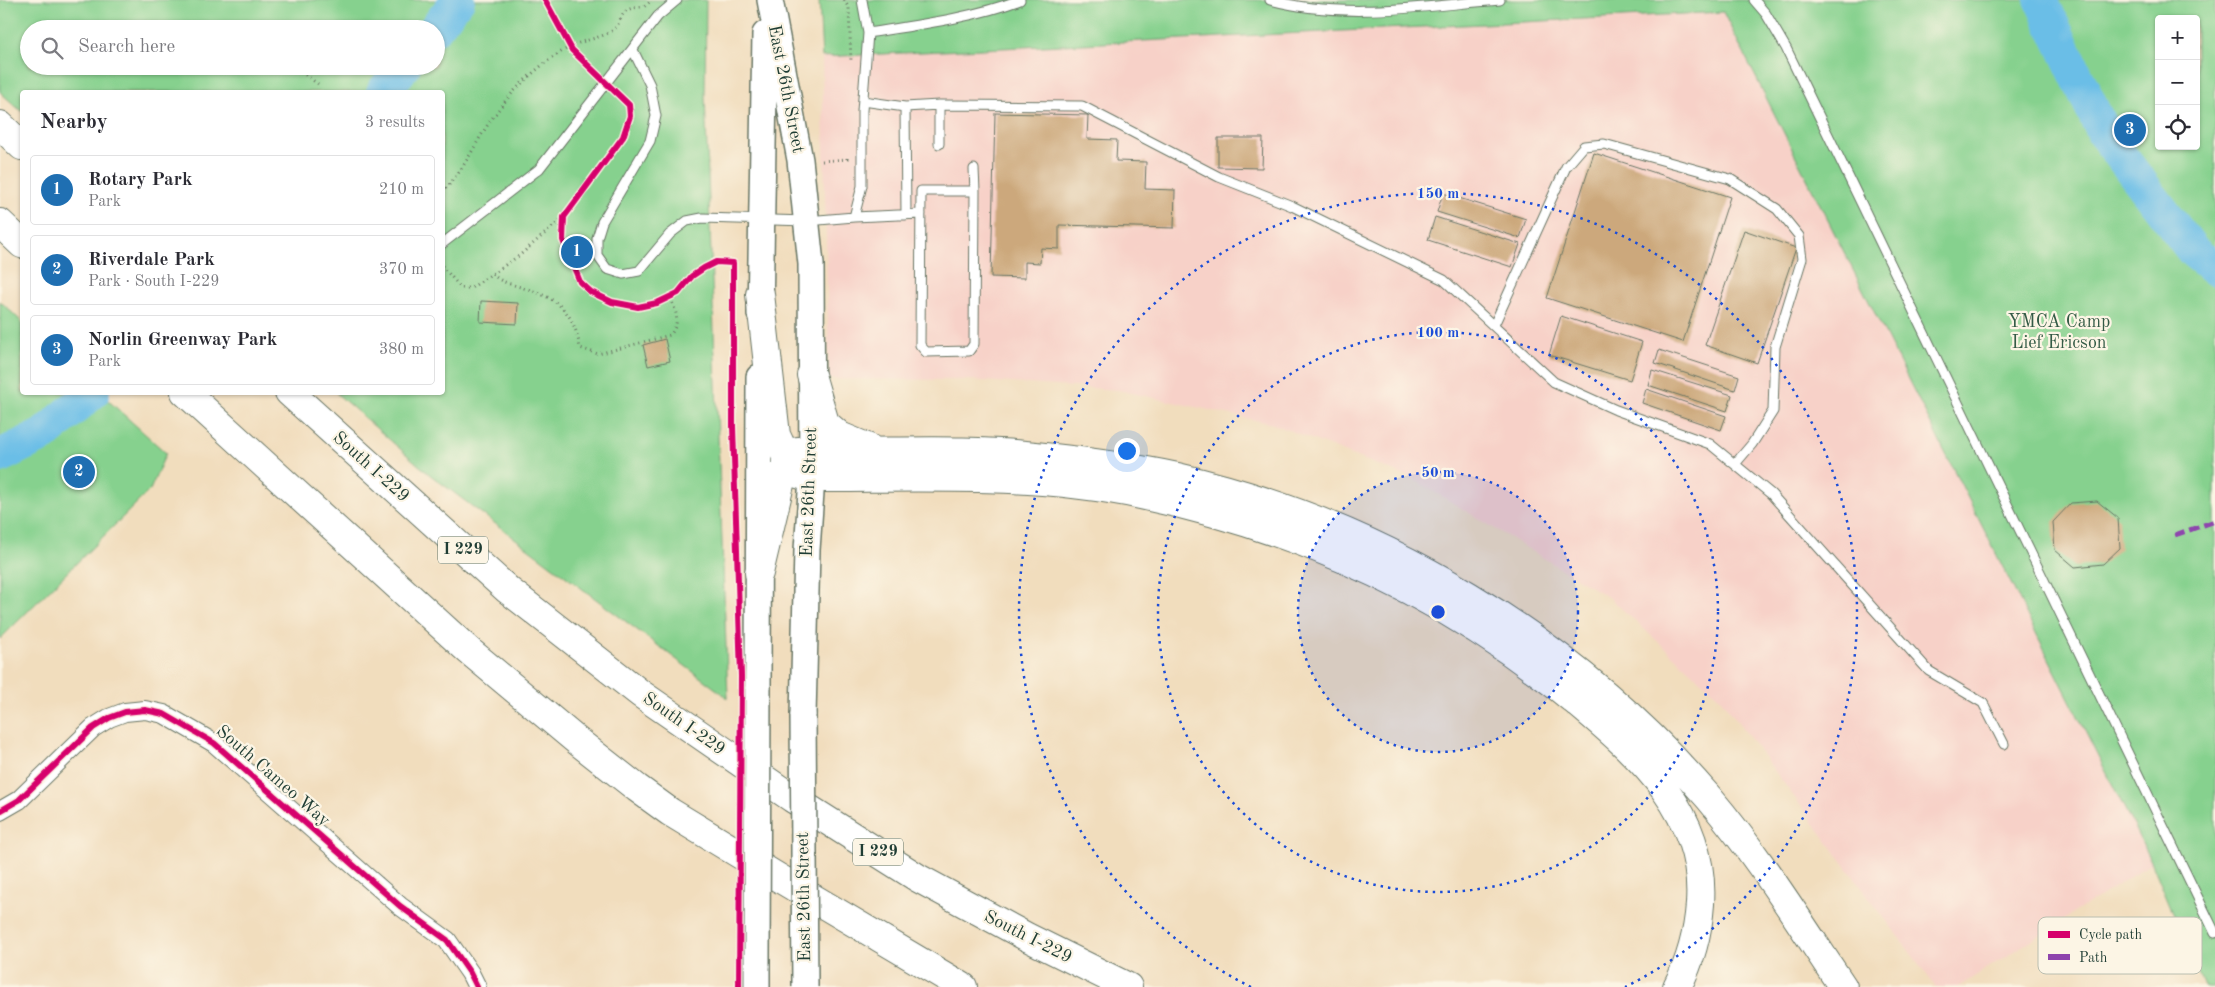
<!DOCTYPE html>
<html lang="en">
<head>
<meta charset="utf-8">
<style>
	body { margin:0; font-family:"Old Standard TT",serif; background:#f7f7f7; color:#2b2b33 }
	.controls { position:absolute; right:15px; top:15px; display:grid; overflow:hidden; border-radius:5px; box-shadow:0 1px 4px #0004 }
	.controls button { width:45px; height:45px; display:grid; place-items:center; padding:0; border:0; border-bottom:1px solid #e1e1e2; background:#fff; color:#2b2b33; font:25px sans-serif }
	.you { position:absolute; left:1126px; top:450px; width:18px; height:18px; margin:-12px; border:4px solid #fff; border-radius:50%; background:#1a73e8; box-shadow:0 0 0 8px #1a73e833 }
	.badge { display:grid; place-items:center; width:32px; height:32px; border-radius:50%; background:#1f6fb2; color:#fff; font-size:16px; font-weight:700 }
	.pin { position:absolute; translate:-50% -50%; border:2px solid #fff; box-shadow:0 1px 5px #0006 }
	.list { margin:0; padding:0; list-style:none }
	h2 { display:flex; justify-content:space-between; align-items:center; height:65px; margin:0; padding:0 20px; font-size:21px }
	h2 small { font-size:16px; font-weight:400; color:#7c7c81 }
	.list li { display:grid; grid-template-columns:32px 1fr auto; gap:15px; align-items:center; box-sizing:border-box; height:70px; margin:0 10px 10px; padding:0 10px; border:1px solid #e1e1e2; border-radius:5px }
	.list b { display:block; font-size:19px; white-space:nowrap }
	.list p { margin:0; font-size:16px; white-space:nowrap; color:#7c7c81 }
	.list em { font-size:16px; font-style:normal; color:#7c7c81 }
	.icon { flex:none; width:28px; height:28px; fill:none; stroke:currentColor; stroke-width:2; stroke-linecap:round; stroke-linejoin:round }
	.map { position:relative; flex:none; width:2215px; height:987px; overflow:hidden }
	.search { position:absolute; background:#fff; box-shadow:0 1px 4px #0004; left:20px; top:20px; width:425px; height:55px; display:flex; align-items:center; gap:12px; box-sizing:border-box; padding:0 18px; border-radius:28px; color:#7c7c81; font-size:19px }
	.panel { position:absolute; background:#fff; box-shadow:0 1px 4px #0004; left:20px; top:90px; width:425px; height:305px; border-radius:5px }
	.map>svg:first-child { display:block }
</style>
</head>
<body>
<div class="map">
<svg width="2215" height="987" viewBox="0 0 2215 987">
	<rect width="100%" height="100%" fill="#fcf5e5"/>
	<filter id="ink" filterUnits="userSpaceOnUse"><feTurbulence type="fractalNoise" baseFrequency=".02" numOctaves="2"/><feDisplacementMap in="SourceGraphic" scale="10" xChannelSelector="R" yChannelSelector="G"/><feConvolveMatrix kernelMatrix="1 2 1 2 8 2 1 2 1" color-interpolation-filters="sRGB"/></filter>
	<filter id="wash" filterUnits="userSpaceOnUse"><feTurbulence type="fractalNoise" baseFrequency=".0096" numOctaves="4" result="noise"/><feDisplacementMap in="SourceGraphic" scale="20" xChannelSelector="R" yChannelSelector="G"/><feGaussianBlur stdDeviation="1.12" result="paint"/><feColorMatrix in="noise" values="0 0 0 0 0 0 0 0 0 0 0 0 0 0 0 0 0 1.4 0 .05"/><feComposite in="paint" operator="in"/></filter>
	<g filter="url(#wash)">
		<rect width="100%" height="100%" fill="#f1ddbd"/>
		<path fill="#f7d1c8" d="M1723,12L2152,863L1958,987H1936L1721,699L1611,599L1413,479L1273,424L1118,390L969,380L829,379L822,57Z"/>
		<path fill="#86d18e" stroke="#528761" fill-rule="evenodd" d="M0,0H706L705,96L728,698L429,474L336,393L442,392V92H22V112L0,92ZM29,29H436V66H29Z
			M819,0H2215V987H2204L2152,863L1723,12L822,57ZM2159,19H2196V146H2159Z
			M0,301L22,322V392L100,393L166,453L150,490L0,639Z"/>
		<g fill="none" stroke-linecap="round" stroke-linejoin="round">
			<path stroke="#6bbee7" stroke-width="34" d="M2041,0L2104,134L2193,251L2215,269
				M435,29L458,0
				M383,92L404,66
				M0,456L43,435L93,392"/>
		</g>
		<g id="blocks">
			<path fill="#cca87c" d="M995,113L1088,115L1087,139L1117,140L1116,161L1146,162L1145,189L1175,190L1174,228L1059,225V249L1041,248L1040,263L1025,262V278L991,277Z
				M1218,138H1263L1262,168L1218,167Z
				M1594,153L1730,197L1683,342L1547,298Z
				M1443,193L1526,219L1520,238L1437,212Z
				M1435,217L1520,244L1512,267L1428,240Z
				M1744,230L1796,248L1757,363L1705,345Z
				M481,301L518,303L517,324L480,322Z
				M1561,316L1642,342L1630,380L1549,355Z
				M665,339L670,361L648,366L643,345Z
				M1659,350L1739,376L1735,390L1655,363Z
				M1652,370L1732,395L1727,411L1648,385Z
				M1646,389L1726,416L1721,430L1642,403Z
				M2097,501L2118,518L2120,548L2103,564L2075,567L2055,550L2053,522L2071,503Z"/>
		</g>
	</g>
	<g filter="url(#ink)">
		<use href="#blocks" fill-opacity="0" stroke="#687564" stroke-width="1"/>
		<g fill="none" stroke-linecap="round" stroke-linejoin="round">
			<g stroke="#687564" stroke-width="11">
				<path id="service" d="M862,0L868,33C918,25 972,18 1020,0
					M1270,0C1344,20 1424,6 1500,0
					M1754,0L1766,14L1786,48L2215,933
					M633,50L650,85L656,116L650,141L602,222L597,238V255L607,269L623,274L639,271L670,234L687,221L702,218L807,221L854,217L862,186V111L868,33
					M863,101L905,107
					M939,144V105
					M974,169L975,191
					M921,191H975L974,344L969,351L926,352L920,345Z
					M906,215L905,107L939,105L1082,106L1219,177L1292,206L1444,280L1554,382L1616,410L1710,444L1771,494L1929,671L1983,703L2004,744
					M854,217L921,214
					M442,244L539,169L658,16L677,0
					M1494,325L1566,167L1584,146L1604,144L1730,179L1777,209L1799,236L1802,259L1775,347L1773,411L1752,444L1735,464"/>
			</g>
			<g stroke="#687564" stroke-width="20">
				<path id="minor" d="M0,811L19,800L93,728L109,718L125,712L145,710L164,714L214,743L400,906L447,940L470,973L477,987"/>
			</g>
			<g stroke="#687564" stroke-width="28">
				<path id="secondary" d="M770,0L800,160L811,264L812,478L807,550L803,716
					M760,314L765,34
					M758,689L759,377
					M757,987V965"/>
			</g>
			<g stroke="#687564" stroke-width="30">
				<path id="motorway" d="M0,125L22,146
					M0,223L22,244
					M760,294L776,435L791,467L798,474L812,478C921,478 1033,472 1141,495C1305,529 1451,597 1580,705C1643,758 1706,815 1700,904C1698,933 1690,962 1677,987
					M811,375L825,423L840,436L869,448
					M185,392L468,650L576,740L637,788L670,812L779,878L963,987
					M289,392L508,590L641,694L792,798L918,878L1027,937L1128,987
					M759,573L781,480L787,462L798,451C877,454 957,447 1035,456C1083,461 1131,467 1177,477C1382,524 1573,640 1709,798C1759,857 1800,923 1843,987"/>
			</g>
			<path stroke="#687564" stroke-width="3" stroke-dasharray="1 4" stroke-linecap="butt" d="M844,0L849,8L851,61
				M249,66L264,71L281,66
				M293,66L318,84
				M822,161L847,159V157
				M442,192C467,168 476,139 496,113C513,89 544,60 570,47C582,40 598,39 610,32C626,23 614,7 644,7L652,0
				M442,266L461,288H471L520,255L564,217
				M492,274C502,283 511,284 524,288C558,298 574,312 580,348L598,354L670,335C681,322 676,311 670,297"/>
			<use href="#service" stroke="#fff" stroke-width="9"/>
			<use href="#minor" stroke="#fff" stroke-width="18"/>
			<use href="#secondary" stroke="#fff" stroke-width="25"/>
			<use href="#motorway" stroke="#fff" stroke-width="28"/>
			<g stroke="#687564" stroke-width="28" stroke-linecap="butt">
				<path id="secondary-bridge" d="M803,716L805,987
					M757,965L758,689"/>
			</g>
			<use href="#secondary-bridge" stroke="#fff" stroke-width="25"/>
			<path stroke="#8e44ad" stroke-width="5" stroke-dasharray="10 5" stroke-linecap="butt" d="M2175,535L2215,521"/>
			<g stroke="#fcf5e5" stroke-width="9">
				<path id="cycleway" d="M545,0L572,50L629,105L630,116L623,137L564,217L563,240L580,282L591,292L612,302L638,307L657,303L678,293L692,276L704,268L716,262L733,263V426L741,676L739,987
					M0,811L19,800L93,728L109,718L125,712L145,710L164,714L214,743L400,906L447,940L470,973L477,987"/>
			</g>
			<use href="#cycleway" stroke="#d6006c" stroke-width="6"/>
		</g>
	</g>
	<circle cx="1438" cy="612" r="140" fill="#1d4ed8" fill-opacity=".12"/>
	<g fill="none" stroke="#1d4ed8" stroke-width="2.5" stroke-dasharray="2.5 5">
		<circle cx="1438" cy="612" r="140"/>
		<circle cx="1438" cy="612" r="280"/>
		<path d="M1251 987A419 419 0 1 1 1625 987"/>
	</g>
	<g text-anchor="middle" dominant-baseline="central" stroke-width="4.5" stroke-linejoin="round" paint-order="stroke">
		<g fill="#fcf5e5" stroke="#617469" stroke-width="1">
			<rect x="438" y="536.5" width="50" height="27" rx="4"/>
			<rect x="853" y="838.5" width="50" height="27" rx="4"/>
		</g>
		<g font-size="16" font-weight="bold" fill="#1f3d34">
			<text x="463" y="550">I 229</text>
			<text x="878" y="852">I 229</text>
		</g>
		<g font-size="18" fill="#1f3d34" stroke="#fcf5e5">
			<text transform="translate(786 89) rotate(79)">East 26th Street</text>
			<text transform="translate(371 467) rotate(42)">South I-229</text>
			<text transform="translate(809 492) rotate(-88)">East 26th Street</text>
			<text transform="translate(684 724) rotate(35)">South I-229</text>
			<text transform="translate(273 776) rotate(41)">South Cameo Way</text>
			<text transform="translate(804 897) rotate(-91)">East 26th Street</text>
			<text transform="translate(1028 937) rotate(27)">South I-229</text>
		</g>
		<g font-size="18" fill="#345b46" stroke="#fcf5e5">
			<text x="2059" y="322">YMCA Camp<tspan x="2059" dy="21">Lief Ericson</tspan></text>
		</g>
	</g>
	<rect x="2038" y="917" width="164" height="57" rx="8" fill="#fcf5e5" stroke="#babeb0" stroke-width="1"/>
	<rect x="2048" y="931" width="22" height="7" fill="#d6006c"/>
	<rect x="2048" y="954" width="22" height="6" fill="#8e44ad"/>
	<g font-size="14" fill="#1f3d34">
		<text x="2079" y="939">Cycle path</text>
		<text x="2079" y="962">Path</text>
	</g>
	<circle cx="1438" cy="612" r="8" fill="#1d4ed8" stroke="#fcf5e5" stroke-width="2.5"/>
	<g font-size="15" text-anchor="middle" font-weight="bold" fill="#1d4ed8" stroke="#fcf5e5" stroke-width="4.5" stroke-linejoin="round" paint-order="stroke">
		<text x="1438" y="198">150 m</text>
		<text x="1438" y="337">100 m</text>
		<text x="1438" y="477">50 m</text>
	</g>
</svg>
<div class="controls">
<button>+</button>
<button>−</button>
<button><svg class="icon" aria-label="locate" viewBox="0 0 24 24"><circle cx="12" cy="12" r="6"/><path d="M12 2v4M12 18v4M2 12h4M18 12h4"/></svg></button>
</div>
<div class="you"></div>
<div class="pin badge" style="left:577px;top:252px">1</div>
<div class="pin badge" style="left:79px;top:472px">2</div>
<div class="pin badge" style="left:2130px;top:130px">3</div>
<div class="search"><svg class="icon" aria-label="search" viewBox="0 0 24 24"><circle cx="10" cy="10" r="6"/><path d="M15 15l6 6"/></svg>Search here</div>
<section class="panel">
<h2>Nearby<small>3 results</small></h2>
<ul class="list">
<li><span class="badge">1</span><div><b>Rotary Park</b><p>Park</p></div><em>210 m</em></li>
<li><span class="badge">2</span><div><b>Riverdale Park</b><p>Park · South I-229</p></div><em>370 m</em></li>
<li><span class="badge">3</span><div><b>Norlin Greenway Park</b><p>Park</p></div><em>380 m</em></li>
</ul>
</section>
</div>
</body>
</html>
